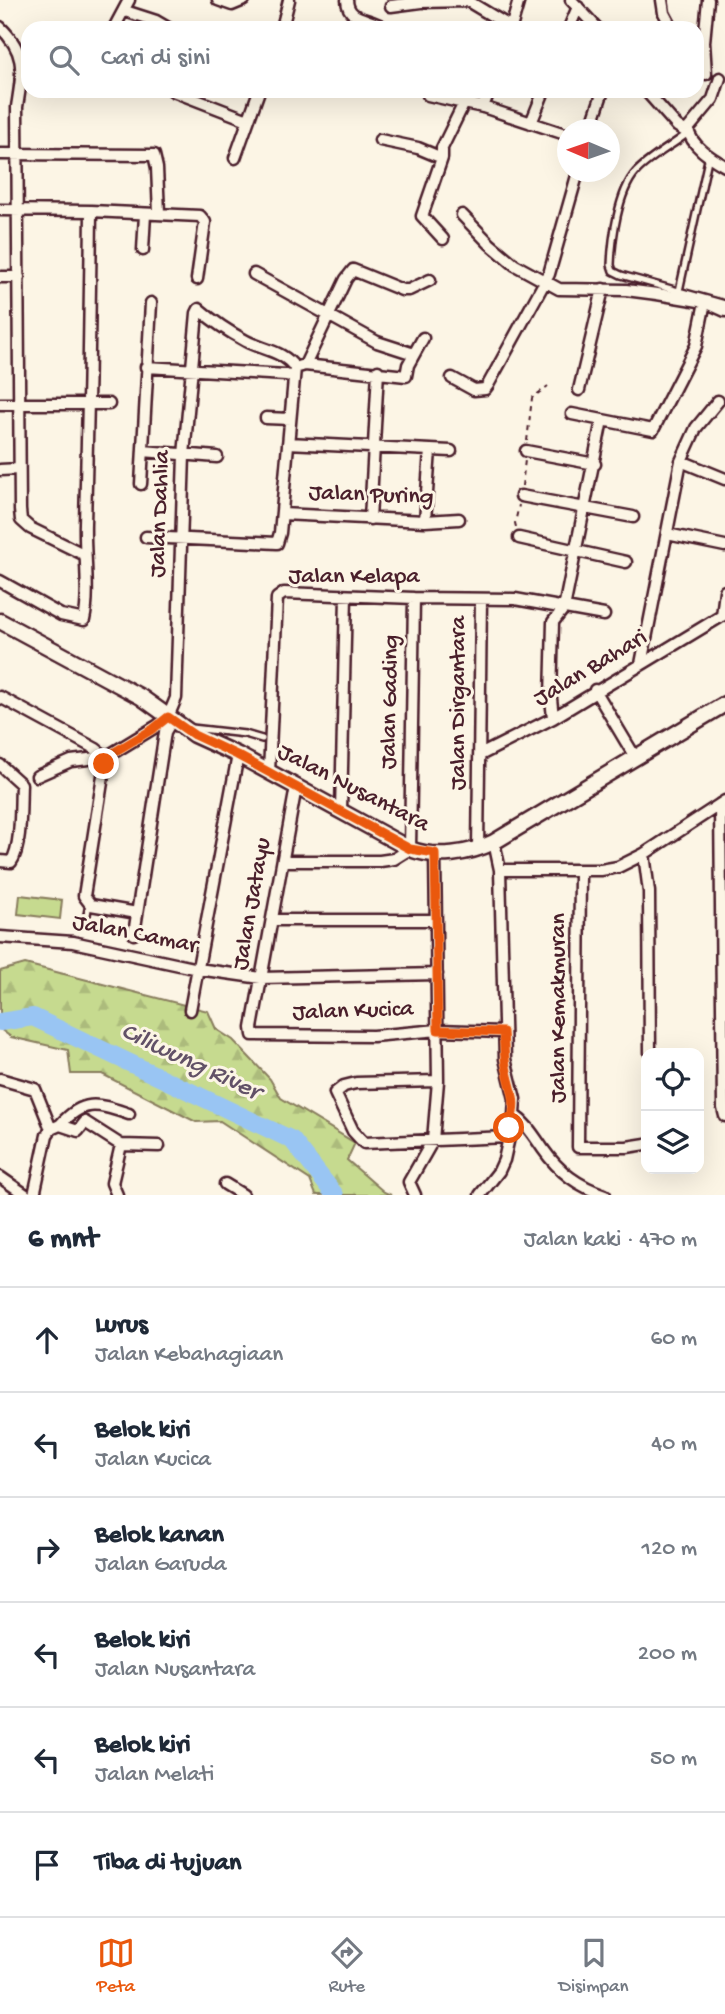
<!DOCTYPE html>
<html lang="id">
<head>
<meta charset="utf-8">
<style>
	body { margin:0; font-family:"Gochi Hand",sans-serif; background:#f2f2f3; color:#1f2937 }
	.controls { position:absolute; right:21px; bottom:21px; display:grid; overflow:hidden; border-radius:14px; box-shadow:0 7px 28px #0002 }
	.controls button { width:63px; height:63px; display:grid; place-items:center; padding:0; border:0; border-bottom:2px solid #e0e1e3; background:#fff; color:#1f2937; font:35px sans-serif }
	.compass { position:absolute; left:557px; top:119px; width:63px; height:63px; border-radius:50%; background:#fff; box-shadow:0 7px 28px #0002; rotate:272deg }
	.stop { position:absolute; width:21px; height:21px; margin:-16px; border:5px solid #ea580c; border-radius:50%; background:#fff }
	.stop.end { background:#ea580c; border-color:#fff; box-shadow:0 2px 7px #0008 }
	.list { margin:0; padding:0; list-style:none }
	h2 { display:flex; justify-content:space-between; align-items:center; height:91px; margin:0; padding:0 28px; font-size:30px }
	h2 small { font-size:23px; font-weight:400; color:#747a83 }
	.list li { display:grid; grid-template-columns:46px 1fr auto; gap:21px; align-items:center; box-sizing:border-box; height:105px; padding:0 28px; border-top:2px solid #e0e1e3 }
	.list b { display:block; font-size:26px; white-space:nowrap }
	.list p { margin:0; font-size:23px; white-space:nowrap; color:#747a83 }
	.list em { font-size:23px; font-style:normal; color:#747a83 }
	.icon { flex:none; width:38px; height:38px; fill:none; stroke:currentColor; stroke-width:2; stroke-linecap:round; stroke-linejoin:round }
	.map { position:relative; flex:none; width:725px; height:1195px; overflow:hidden }
	.search { position:absolute; background:#fff; box-shadow:0 7px 28px #0002; left:21px; right:21px; top:21px; height:77px; display:flex; align-items:center; gap:18px; box-sizing:border-box; padding:0 24px; border-radius:21px; color:#747a83; font-size:26px }
	.sheet { height:721px; background:#fff }
	nav { display:flex; justify-content:space-around; align-items:center; box-sizing:border-box; height:98px; border-top:2px solid #e0e1e3; background:#fff; font-size:19px; color:#747a83 }
	nav a { display:grid; justify-items:center; gap:4px }
	nav .on { color:#ea580c }
	.map>svg:first-child { display:block }
</style>
</head>
<body>
<div class="map">
<svg width="725" height="1195" viewBox="0 0 725 1195">
	<defs>
		<pattern id="forest-firs" width="22" height="20" patternUnits="userSpaceOnUse" patternTransform="scale(1.75)"><rect width="22" height="20" fill="#c6da8f"/><path d="M5 1l3.5 6h-7zM16 11l3.5 6h-7z" fill="#acbb7c"/></pattern>
	</defs>
	<rect width="100%" height="100%" fill="#fcf5e5"/>
	<filter id="ink" filterUnits="userSpaceOnUse"><feTurbulence type="fractalNoise" baseFrequency=".0143" numOctaves="2"/><feDisplacementMap in="SourceGraphic" scale="14" xChannelSelector="R" yChannelSelector="G"/><feConvolveMatrix kernelMatrix="1 2 1 2 8 2 1 2 1" color-interpolation-filters="sRGB"/></filter>
	<g filter="url(#ink)">
		<path fill="url(#forest-firs)" stroke="#887c5d" stroke-width="2" d="M25,964L208,1011L216,1029L233,1040L270,1079L281,1098L355,1143L347,1160L384,1192L391,1195H316L310,1180L220,1121L196,1122L102,1074H71L68,1050L11,1037L0,1029V971Z"/>
		<path fill="#c6da8f" stroke="#887c5d" stroke-width="2" d="M20,895L62,900L60,919L18,914Z"/>
		<g fill="none" stroke-linecap="round" stroke-linejoin="round">
			<path stroke="#99c5f3" stroke-width="18" d="M0,1022L33,1017L292,1140L335,1195"/>
			<g stroke="#4a1f2b" stroke-width="10">
				<path id="lane" d="M688,133C673,145 649,158 636,172C618,192 612,239 611,265L613,271L621,275L725,304
					M679,291L709,155
					M192,728L245,734L262,739
					M86,920L89,904"/>
			</g>
			<g stroke="#4a1f2b" stroke-width="15">
				<path id="street" d="M218,0L232,5L244,0
					M347,0C348,22 370,17 384,28
					M466,0L511,27
					M571,0L597,28
					M662,0L664,13L672,28
					M391,6L421,2L467,1
					M125,11L156,21L168,28
					M0,27C28,54 22,73 17,107L20,510L21,520L30,528L83,554
					M114,28L129,0
					M282,28L289,0
					M511,28L519,0
					M569,28L578,7
					M706,74L704,42L708,0
					M720,78L713,99L688,129C691,146 711,158 725,166
					M173,91L248,120
					M646,91L677,126L688,133
					M428,95L464,103
					M483,107L489,91
					M531,123L544,91
					M590,130L603,91
					M380,140L418,148L442,158
					M0,154L154,155L157,168L159,213
					M235,158L259,91
					M0,210L91,211L200,216L205,222L197,279
					M462,215L490,244L515,265L559,289L626,290L657,294L705,302L725,311
					M443,239L422,216L442,158V148L464,103L483,107L568,135
					M143,250L145,214
					M254,274L377,342L414,354
					M0,277H19
					M305,365L346,279L353,270L402,290H409L430,280
					M146,367L286,375L293,377
					M452,378L474,390L485,389L488,385L549,274L578,172
					M579,390L603,289
					M0,404H109
					M572,414L653,430L696,346L705,302
					M266,418L290,419
					M288,443L451,451
					M143,451L217,457
					M526,451L595,464
					M681,461L725,479
					M0,470L19,469
					M141,484L151,303
					M521,496L633,517
					M282,514L425,521L459,519
					M370,519L378,371
					M425,521L430,450
					M667,534L725,546
					M146,537L277,543L280,533L295,368L305,365L406,376L408,365L423,338
					M519,538L626,562
					M0,581L61,615L84,620C90,594 84,552 85,523C88,419 90,315 91,211
					M722,616L725,591
					M641,664L681,461L696,428L718,401
					M595,690L635,757
					M0,697L96,749L106,757
					M553,718L551,698L553,622L564,608L602,420
					M480,755L553,718L725,614
					M106,757L84,896L91,905L137,913
					M0,765L21,784C20,804 22,847 11,862L0,861
					M269,772L277,598L284,593L414,598L515,599L604,615
					M37,776L71,761L106,757L157,726L168,717L176,698L184,455L197,313L199,309C214,322 229,332 246,341C263,350 284,351 295,368
					M296,787L252,1028L253,1035L373,1036L438,1030L503,1032
					M720,804L723,1108L725,1116
					M341,811L346,596
					M478,850L481,599
					M644,854L649,892L650,1053
					M283,861H380L394,859L410,849L414,598
					M500,870H601L618,867L644,854L725,801
					M580,870L578,1147H627L646,1144
					M272,920H436
					M134,934L165,732L172,720
					M0,937L73,942L198,969L261,978L437,974
					M190,1010L238,755
					M0,1079L35,1089L51,1129L47,1135L34,1195
					M438,1081L356,1083L344,1086L335,1093L353,1131L364,1143L508,1137
					M514,1115C527,1124 534,1136 543,1149C559,1172 578,1186 605,1195
					M60,1125C84,1098 98,1104 129,1114
					M51,1129L60,1125L78,1131L85,1122L121,1145L159,1146
					M0,1177L26,1195
					M225,1184L243,1195
					M117,1195L112,1183L121,1145
					M415,1195L409,1182L433,1140L438,1081L435,853
					M480,1195L499,1171L504,1160L514,1115L515,1099L505,1059L500,870L494,842"/>
			</g>
			<g stroke="#4a1f2b" stroke-width="19">
				<path id="secondary" d="M0,621L141,697L194,735L238,755L410,849C436,859 469,854 494,842L725,704"/>
			</g>
			<path stroke="#4a1f2b" stroke-width="2" stroke-dasharray="5 5" stroke-linecap="butt" d="M527,441L532,398L548,386
				M522,486L525,460
				M516,527L515,523L519,505"/>
			<use href="#lane" stroke="#fcf5e5" stroke-width="5"/>
			<use href="#street" stroke="#fcf5e5" stroke-width="10"/>
			<use href="#secondary" stroke="#fcf5e5" stroke-width="14"/>
		</g>
	</g>
	<g fill="none" stroke-linecap="round" stroke-linejoin="round" filter="url(#ink)">
		<path stroke="#ea580c" stroke-width="9" d="M104,764L106,757L153,729L168,717L194,735L237,755L410,849L435,853L438,1030L503,1032C504,1043 504,1055 506,1066C511,1094 519,1098 509,1128"/>
	</g>
	<g text-anchor="middle" dominant-baseline="central" stroke-width="6" stroke-linejoin="round" paint-order="stroke">
		<g font-size="24" fill="#4a1f2b" stroke="#fcf5e5">
			<text transform="translate(371 496) rotate(2)">Jalan Puring</text>
			<text transform="translate(161 514) rotate(-88)">Jalan Dahlia</text>
			<text x="354" y="577">Jalan Kelapa</text>
			<text transform="translate(591 669) rotate(-31)">Jalan Bahari</text>
			<text transform="translate(391 702) rotate(-89)">Jalan Gading</text>
			<text transform="translate(459 703) rotate(-90)">Jalan Dirgantara</text>
			<text transform="translate(353 789) rotate(27)">Jalan Nusantara</text>
			<text transform="translate(253 904) rotate(-80)">Jalan Jatayu</text>
			<text transform="translate(135 935) rotate(11)">Jalan Camar</text>
			<text transform="translate(559 1008) rotate(-90)">Jalan Kemakmuran</text>
			<text transform="translate(353 1012) rotate(-2)">Jalan Kucica</text>
		</g>
		<g font-size="26" font-style="italic" fill="#625167" stroke="#fcf5e5">
			<text transform="translate(190 1063) rotate(25)">Ciliwung River</text>
		</g>
	</g>
</svg>
<div class="controls">
<button><svg class="icon" aria-label="locate" viewBox="0 0 24 24"><circle cx="12" cy="12" r="6"/><path d="M12 2v4M12 18v4M2 12h4M18 12h4"/></svg></button>
<button><svg class="icon" aria-label="layers" viewBox="0 0 24 24"><path d="M12 4l9 5-9 5-9-5zM3 14l9 5 9-5"/></svg></button>
</div>
<svg class="compass" viewBox="-18 -18 36 36"><path d="M0-13l5 13h-10z" fill="#e53935"/><path d="M0 13l5-13h-10z" fill="#747a83"/></svg>
<div class="stop" style="left:509px;top:1128px"></div>
<div class="stop end" style="left:104px;top:764px"></div>
<div class="search"><svg class="icon" aria-label="search" viewBox="0 0 24 24"><circle cx="10" cy="10" r="6"/><path d="M15 15l6 6"/></svg>Cari di sini</div>
</div>
<section class="sheet">
<h2>6 mnt<small>Jalan kaki · 470 m</small></h2>
<ul class="list">
<li><svg class="icon" aria-label="ahead" viewBox="0 0 24 24"><path d="M12 20V5M6 11l6-6 6 6"/></svg><div><b>Lurus</b><p>Jalan Kebahagiaan</p></div><em>60 m</em></li>
<li><svg class="icon" aria-label="left" viewBox="0 0 24 24"><path d="M17 20v-9H6M10 6l-5 5 5 5"/></svg><div><b>Belok kiri</b><p>Jalan Kucica</p></div><em>40 m</em></li>
<li><svg class="icon" aria-label="right" viewBox="0 0 24 24"><path d="M7 20v-9h11M14 6l5 5-5 5"/></svg><div><b>Belok kanan</b><p>Jalan Garuda</p></div><em>120 m</em></li>
<li><svg class="icon" aria-label="left" viewBox="0 0 24 24"><path d="M17 20v-9H6M10 6l-5 5 5 5"/></svg><div><b>Belok kiri</b><p>Jalan Nusantara</p></div><em>200 m</em></li>
<li><svg class="icon" aria-label="left" viewBox="0 0 24 24"><path d="M17 20v-9H6M10 6l-5 5 5 5"/></svg><div><b>Belok kiri</b><p>Jalan Melati</p></div><em>50 m</em></li>
<li><svg class="icon" aria-label="arrive" viewBox="0 0 24 24"><path d="M6 21V4h12l-3 4 3 4H6"/></svg><div><b>Tiba di tujuan</b></div></li>
</ul>
</section>
<nav>
<a class="on"><svg class="icon" aria-label="map" viewBox="0 0 24 24"><path d="M3 6l6-2 6 2 6-2v14l-6 2-6-2-6 2zM9 4v14M15 6v14"/></svg>Peta</a>
<a><svg class="icon" aria-label="directions" viewBox="0 0 24 24"><path d="M12 3l9 9-9 9-9-9zM9 14v-3h6M13 9l2 2-2 2"/></svg>Rute</a>
<a><svg class="icon" aria-label="saved" viewBox="0 0 24 24"><path d="M7 4h10v16l-5-4-5 4z"/></svg>Disimpan</a>
</nav>
</body>
</html>
